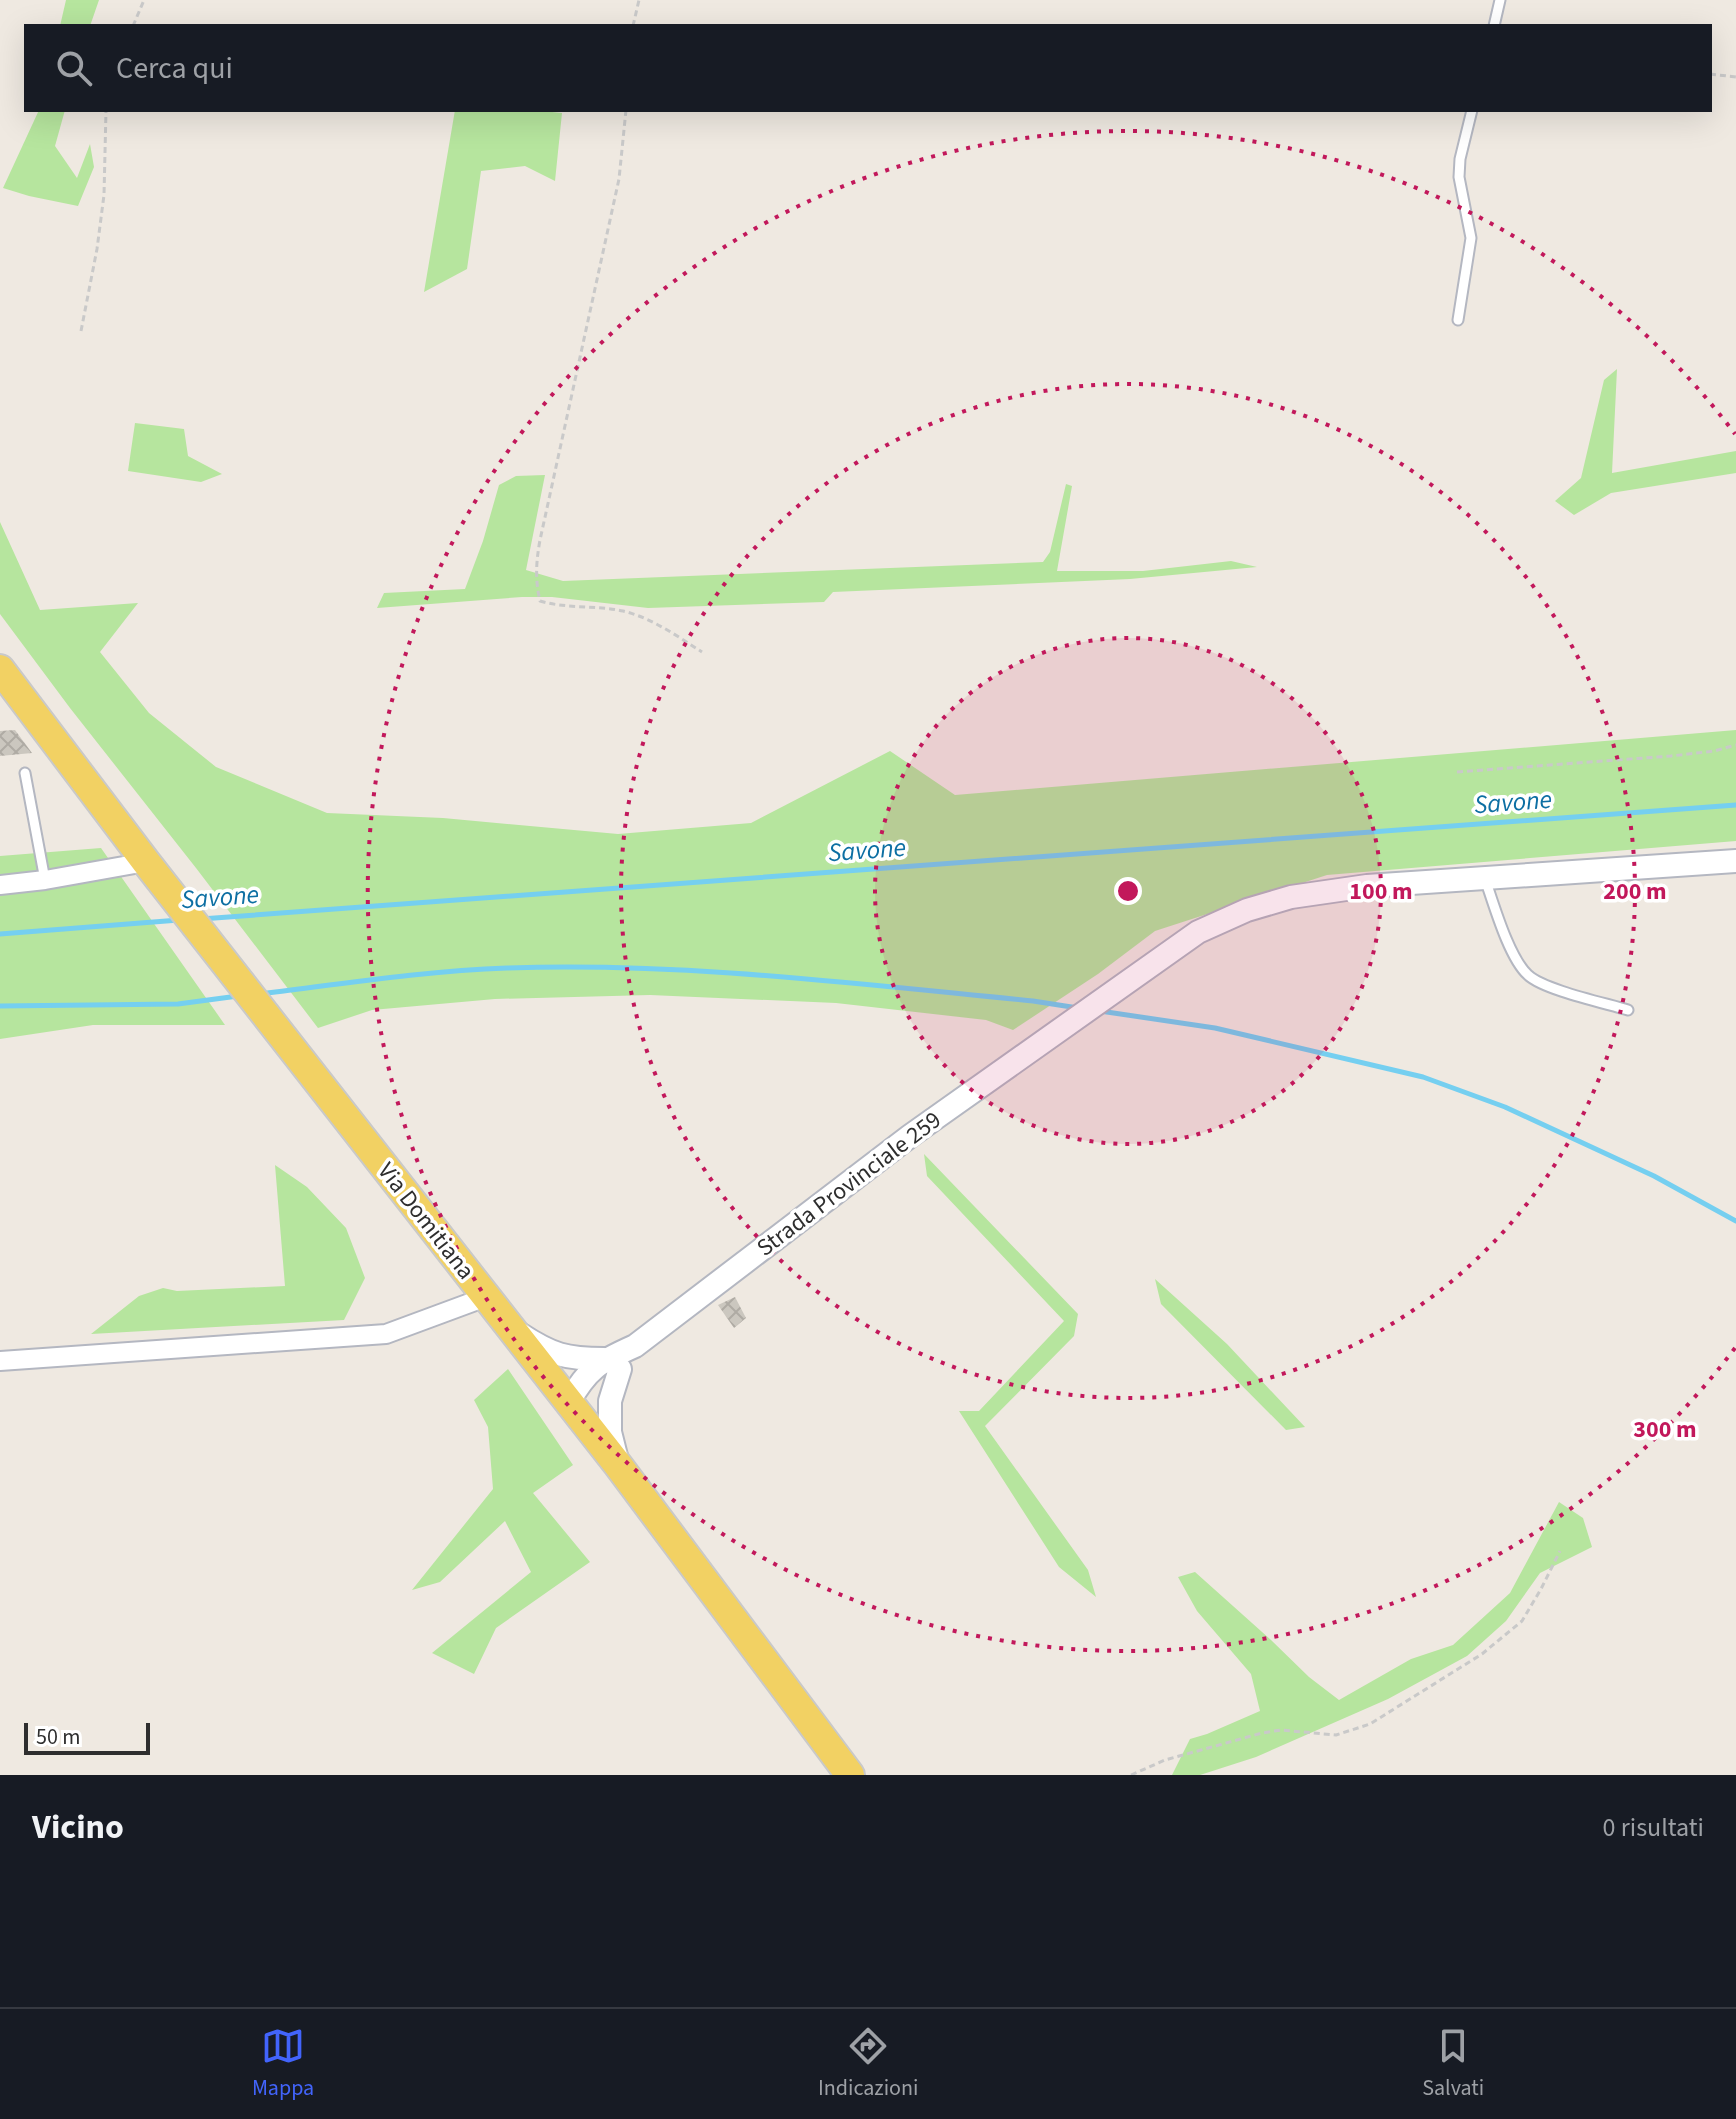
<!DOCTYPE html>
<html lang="it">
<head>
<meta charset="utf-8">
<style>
	body { margin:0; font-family:"Source Sans 3",sans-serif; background:#242831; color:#f1f3f6 }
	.scale { position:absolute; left:24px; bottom:20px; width:126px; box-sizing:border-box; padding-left:8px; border:4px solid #2e2e2e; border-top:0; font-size:22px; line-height:28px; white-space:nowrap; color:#2e2e2e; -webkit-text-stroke:6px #fff; paint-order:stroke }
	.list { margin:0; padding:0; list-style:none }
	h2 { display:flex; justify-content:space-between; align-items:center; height:104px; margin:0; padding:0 32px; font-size:34px }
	h2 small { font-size:26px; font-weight:400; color:#9ea1a6 }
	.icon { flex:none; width:44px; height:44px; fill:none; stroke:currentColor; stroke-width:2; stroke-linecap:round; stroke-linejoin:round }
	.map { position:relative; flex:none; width:1736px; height:1775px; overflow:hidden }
	.search { position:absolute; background:#171b24; box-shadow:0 8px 32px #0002; left:24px; right:24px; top:24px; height:88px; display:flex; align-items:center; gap:20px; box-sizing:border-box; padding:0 28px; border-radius:0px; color:#9ea1a6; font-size:30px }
	.sheet { height:232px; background:#171b24 }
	nav { display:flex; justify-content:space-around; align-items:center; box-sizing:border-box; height:112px; border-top:2px solid #363941; background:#171b24; font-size:22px; color:#9ea1a6 }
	nav a { display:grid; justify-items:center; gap:4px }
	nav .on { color:#4264fb }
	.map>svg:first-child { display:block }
</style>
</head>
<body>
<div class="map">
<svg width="1736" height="1775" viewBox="0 0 1736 1775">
	<defs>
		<pattern id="building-cross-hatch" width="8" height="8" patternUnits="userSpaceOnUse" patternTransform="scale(2)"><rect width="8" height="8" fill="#cbc7bf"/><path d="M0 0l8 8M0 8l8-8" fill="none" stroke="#afaba4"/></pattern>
	</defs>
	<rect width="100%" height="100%" fill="#efe9e1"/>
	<path fill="#b6e59e" d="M66,0H99L90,26H60Z
		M39,110H65L55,146L77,178L90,144L94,167L78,206L29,196L3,188Z
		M455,110H533L562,113L555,181L525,166L481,171L467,269L424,292Z
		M1617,369L1612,473L1736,451V473L1611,493L1574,515L1555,501L1581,478L1604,380Z
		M135,423L184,429L188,456L222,474L201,482L128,471Z
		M545,475L526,570L563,581L1043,562L1050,552L1066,484L1072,486L1057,571H1143L1231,561L1257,567L1130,579L833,592L824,602L648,608L552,597H522L377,608L384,593L465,589L483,541L499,485L516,476Z
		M0,522L40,610L138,603L100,652L149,713L216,767L327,813L443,818L618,834L751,823L890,751L955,795L1736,730V841L1327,875L1155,931L1098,974L1013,1030L986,1020L836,1003L650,995L495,999L372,1010L318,1028L196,868L70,708L0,614Z
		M101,848L225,1025H93L0,1039V856Z
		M924,1154L1078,1314L1074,1336L985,1426L1088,1570L1096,1597L1059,1567L959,1411H979L1064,1321L927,1176Z
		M275,1165L307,1187L346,1228L365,1278L344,1320L91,1334L139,1296L163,1288L177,1291L285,1286Z
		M1155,1279L1227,1344L1305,1427L1286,1430L1161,1304Z
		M508,1369L573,1465L533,1493L590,1562L496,1628L474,1674L432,1653L531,1572L505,1521L440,1582L412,1590L493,1489L488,1427L474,1400Z
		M1559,1502L1583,1518L1592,1547L1540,1573L1506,1621L1467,1656L1388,1699L1256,1757L1200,1775H1172L1190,1739L1207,1734L1260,1711L1251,1674L1197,1611L1178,1577L1195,1572L1271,1640L1309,1677L1339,1700L1411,1659L1453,1645L1510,1593Z"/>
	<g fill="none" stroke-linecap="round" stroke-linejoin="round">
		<path stroke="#75cff0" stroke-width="5" d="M201,919L1736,805
			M0,934L179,920
			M259,994C341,984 424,971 507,968C683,962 858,984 1033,1001L1078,1008
			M0,1006L178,1004L238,996
			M1100,1011L1215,1028L1423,1077L1505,1107L1654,1176L1736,1221"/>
	</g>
	<path fill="url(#building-cross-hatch)" d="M15,730L32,753L0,756V731Z
		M735,1297L746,1318L734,1328L718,1305Z"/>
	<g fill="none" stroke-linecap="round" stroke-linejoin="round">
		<g stroke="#b4b7c1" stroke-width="13">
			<path id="service" d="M1494,26L1500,0
				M1458,320L1471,238L1459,177L1460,159L1472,110
				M25,773L45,880
				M1485,879C1494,905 1509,958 1528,975C1544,990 1605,1003 1628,1010"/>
		</g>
		<g stroke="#b4b7c1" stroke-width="22">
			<path id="minor" d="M0,885L45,880L146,862
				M0,1361L386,1334L486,1297"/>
		</g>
		<g stroke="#b4b7c1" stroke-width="26">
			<path id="tertiary" d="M520,1334C552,1355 566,1359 604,1359
				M568,1403C588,1368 599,1362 635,1346L910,1136L1198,932L1247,910L1291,897L1367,886L1736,861
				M617,1460L610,1432V1401L620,1369"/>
		</g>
		<g stroke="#c9c9c9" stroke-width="32">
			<path id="primary" d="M0,669L146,862L618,1465L850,1775"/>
		</g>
		<path stroke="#c9c9c9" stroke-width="3" stroke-dasharray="6 4" stroke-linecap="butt" d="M133,26L144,0
			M633,26L639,0
			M1710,74L1736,77
			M626,110L619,179L540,540C536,562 535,580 540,601C567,609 595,605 623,611C652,618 677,636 702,652
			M81,331L97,249L104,195L106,110
			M1457,772L1671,756L1714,751L1736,745
			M1131,1775L1165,1760L1262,1733L1281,1730L1336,1735L1370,1724L1482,1654L1522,1621L1541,1589L1560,1551"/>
		<use href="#service" stroke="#fff" stroke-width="9"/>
		<use href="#minor" stroke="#fff" stroke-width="18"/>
		<use href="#tertiary" stroke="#fff" stroke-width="22"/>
		<use href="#primary" stroke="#f2d163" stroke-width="28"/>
	</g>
	<circle cx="1128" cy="891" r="253" fill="#c2185b" fill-opacity=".12"/>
	<g fill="none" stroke="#c2185b" stroke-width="4" stroke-dasharray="4 8">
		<circle cx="1128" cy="891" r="253"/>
		<circle cx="1128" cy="891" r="507"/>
		<path d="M1735 1348A760 760 0 1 1 1735 434"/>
	</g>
	<g text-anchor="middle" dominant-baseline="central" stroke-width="7" stroke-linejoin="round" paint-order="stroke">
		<g font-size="24" fill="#2e2e2e" stroke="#fff">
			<text transform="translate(849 1184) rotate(-37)">Strada Provinciale 259</text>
			<text transform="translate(426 1221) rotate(52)">Via Domitiana</text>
		</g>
		<g font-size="26" font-style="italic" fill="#0d6fa3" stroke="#fff">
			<text transform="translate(1513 802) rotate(-4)">Savone</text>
			<text transform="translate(867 850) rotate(-4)">Savone</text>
			<text transform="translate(220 897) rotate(-4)">Savone</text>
		</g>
	</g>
	<circle cx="1128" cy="891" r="12" fill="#c2185b" stroke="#fff" stroke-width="4"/>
	<g font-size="24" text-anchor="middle" font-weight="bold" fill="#c2185b" stroke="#fff" stroke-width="7" stroke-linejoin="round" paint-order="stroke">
		<text x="1381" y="899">100 m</text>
		<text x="1635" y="899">200 m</text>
		<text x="1665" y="1437">300 m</text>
	</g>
</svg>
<div class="scale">50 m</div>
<div class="search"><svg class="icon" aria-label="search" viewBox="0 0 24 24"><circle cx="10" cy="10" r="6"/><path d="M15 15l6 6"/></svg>Cerca qui</div>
</div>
<section class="sheet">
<h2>Vicino<small>0 risultati</small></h2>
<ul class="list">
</ul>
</section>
<nav>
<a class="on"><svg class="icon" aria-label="map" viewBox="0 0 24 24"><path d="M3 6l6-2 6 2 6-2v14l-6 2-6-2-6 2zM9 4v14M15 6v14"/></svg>Mappa</a>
<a><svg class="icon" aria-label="directions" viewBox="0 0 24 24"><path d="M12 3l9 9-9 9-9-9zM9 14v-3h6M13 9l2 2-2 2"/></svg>Indicazioni</a>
<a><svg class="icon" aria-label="saved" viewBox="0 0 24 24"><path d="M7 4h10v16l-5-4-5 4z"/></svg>Salvati</a>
</nav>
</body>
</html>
